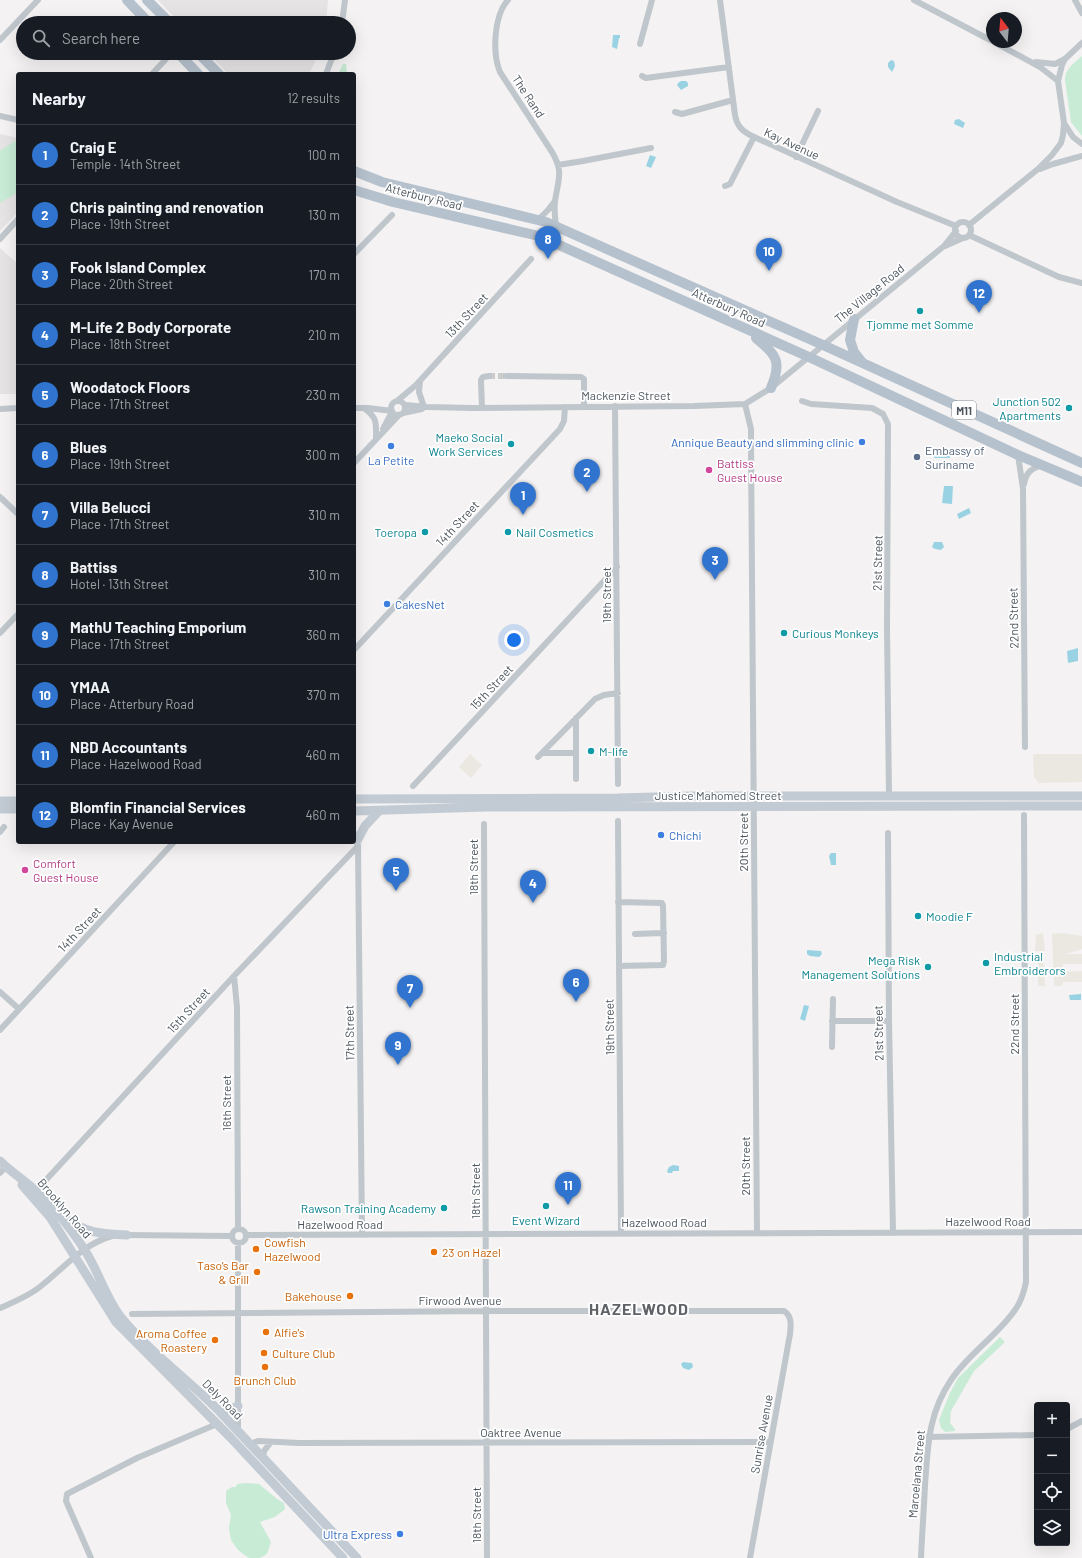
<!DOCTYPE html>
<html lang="en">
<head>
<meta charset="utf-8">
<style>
	body { margin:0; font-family:Barlow,sans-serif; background:#20242c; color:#f1f3f6 }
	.controls { position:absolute; right:12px; bottom:12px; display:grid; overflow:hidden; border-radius:4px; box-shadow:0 4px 16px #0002 }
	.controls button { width:36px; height:36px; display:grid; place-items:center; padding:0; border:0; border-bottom:1px solid #363941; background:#171b24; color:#f1f3f6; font:20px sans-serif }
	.compass { position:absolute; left:986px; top:12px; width:36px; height:36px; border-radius:50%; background:#171b24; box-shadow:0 4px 16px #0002; rotate:344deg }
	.you { position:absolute; left:514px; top:640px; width:14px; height:14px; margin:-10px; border:3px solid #fff; border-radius:50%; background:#1a73e8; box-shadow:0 0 0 6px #1a73e833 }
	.badge { display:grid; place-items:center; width:26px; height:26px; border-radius:50%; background:#3074d0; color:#fff; font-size:13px; font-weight:700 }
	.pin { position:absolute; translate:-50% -33px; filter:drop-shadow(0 1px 2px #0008) }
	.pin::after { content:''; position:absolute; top:21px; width:14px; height:12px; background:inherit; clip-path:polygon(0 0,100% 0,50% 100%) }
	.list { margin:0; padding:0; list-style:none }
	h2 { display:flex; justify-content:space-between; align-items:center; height:52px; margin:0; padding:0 16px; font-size:17px }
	h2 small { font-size:13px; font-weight:400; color:#9ea1a6 }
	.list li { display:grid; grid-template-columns:26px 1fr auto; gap:12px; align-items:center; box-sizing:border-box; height:60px; padding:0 16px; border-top:1px solid #363941 }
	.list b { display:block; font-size:15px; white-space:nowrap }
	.list p { margin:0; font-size:13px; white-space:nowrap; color:#9ea1a6 }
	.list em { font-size:13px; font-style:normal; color:#9ea1a6 }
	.icon { flex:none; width:22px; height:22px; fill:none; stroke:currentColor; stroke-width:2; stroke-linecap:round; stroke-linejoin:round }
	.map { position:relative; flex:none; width:1082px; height:1558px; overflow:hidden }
	.search { position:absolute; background:#171b24; box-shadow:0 4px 16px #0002; left:16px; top:16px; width:340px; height:44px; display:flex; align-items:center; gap:10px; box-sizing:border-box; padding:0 14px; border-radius:22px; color:#9ea1a6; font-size:15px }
	.panel { position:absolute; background:#171b24; box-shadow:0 4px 16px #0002; left:16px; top:72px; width:340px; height:772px; border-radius:4px }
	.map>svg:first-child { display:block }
</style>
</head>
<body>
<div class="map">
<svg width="1082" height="1558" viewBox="0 0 1082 1558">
	<rect width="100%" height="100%" fill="#f4f2f2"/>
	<path fill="#eae8e0" d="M470,754L482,765L471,778L459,767Z
		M1033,754H1082V782L1039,783L1034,777Z
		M1043,933L1045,951H1035L1036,935Z
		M1063,933L1082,936V949L1065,954H1082V964H1063V972L1082,971V982H1063L1062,986H1054L1052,934Z
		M1043,956L1045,986H1038V962L1034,961V957Z"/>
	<path fill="#e5e3e3" d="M158,0H328L326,23H180Z
		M208,53H319L309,74H228Z
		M0,134L18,138V212L0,231Z
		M0,248L18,264V394H0Z"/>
	<path fill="#c7ebd5" d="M1082,56V136L1071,122L1065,80C1065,69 1074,63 1082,56Z
		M343,64H346L347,74H338Z
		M15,141L18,146V192L0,203V151Z
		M1000,1337L1005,1342L974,1371L951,1411L950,1423L955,1429V1431L945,1432L941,1428L939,1420L950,1393L958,1378Z
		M246,1483L259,1484L277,1499L284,1503L285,1509L275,1517L260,1522L271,1542L267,1554L260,1558H249L238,1550L231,1540L229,1528L231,1515L226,1503V1491L232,1487H236L237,1484Z"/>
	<path fill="#99d3e3" d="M613,35H620V38H619L617,49L612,47Z
		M891,60L894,61L895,66L892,72L888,67V63Z
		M681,81H686L688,83V86L681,90L677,85L678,83Z
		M959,119L965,123L963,128L954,124L955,120Z
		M650,155L656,157L651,168L646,166Z
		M934,452H950V458H934Z
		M944,486H953L952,504L942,503Z
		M969,508L971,513L959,519L957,514Z
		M934,542H942L944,547L941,550L935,549L932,547Z
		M1078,648V661L1068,663L1067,651Z
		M831,853H836V865H831L829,856Z
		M807,950L821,951L822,954L819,957L810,956L807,954Z
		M1081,994V1000H1070L1069,995Z
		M804,1005L809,1006L805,1021L800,1019Z
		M673,1165L679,1166V1171H673L672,1173H668L667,1171L669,1167Z
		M683,1362L692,1363L693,1367L689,1370L683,1368L681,1364Z"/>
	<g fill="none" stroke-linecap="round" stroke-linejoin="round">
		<path stroke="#cacbcd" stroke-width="6" stroke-dasharray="6 3" stroke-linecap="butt" d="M489,376H506"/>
		<path stroke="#bfc6cc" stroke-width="6" d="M508,0C494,15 492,53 500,72L552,152C564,172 558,180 555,201C554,209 555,218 556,226
			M720,0L735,115C737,126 742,131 752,136L897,202L956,226
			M914,0L992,41
			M1075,0L1082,13
			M342,23L345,0
			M0,40L38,0
			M994,42L1040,67L1058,81
			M1082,43L1065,59L1062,65L1058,81L1064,123L1073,137L1082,144
			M640,44L652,0
			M1036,62L1055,64L1065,59
			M152,74L166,59
			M326,74L334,53
			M642,76L646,78L729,67
			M675,112L682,114L733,100
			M0,116L18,120
			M796,157L818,111
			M558,165L583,161L651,148
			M1040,169L1053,164L1082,156
			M725,186L730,184L754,137
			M538,220L548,210L555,201
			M955 230a8 8 0 1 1 16 0a8 8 0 1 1-16 0Z
			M969,225L1038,169L1052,155L1061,143L1063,135L1064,123
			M969,235L1059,277L1082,283
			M0,239L18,219
			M945,246L963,238
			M354,254L392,215
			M506,376L581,377L584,379V407
			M420,381L419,392L424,407
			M397,401L416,385L531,259
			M802,401L811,404L872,408L883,414L888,424L887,628L889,796
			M391 408a7 7 0 1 1 14 0a7 7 0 1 1-14 0Z
			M745,404L751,429V445L757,1233
			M405,405L427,407L473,408L694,406L745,404L771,388L944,246L956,231
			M615,406L618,784
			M354,408H368L392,411
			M364,408C378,418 376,424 376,439
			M482,408L481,380L483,377L489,376
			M0,409L18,408
			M403,413L422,409
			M383,429L392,412
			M1018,455L1023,489L1025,747
			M354,463L399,415
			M1024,484C1026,472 1031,469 1042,465
			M0,497L18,514
			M0,633L18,614
			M354,650L560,429L564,421L565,407
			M543,753H576
			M538,757L595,699L604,695L618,693
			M576,779V718
			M413,786L617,567
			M618,821L621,1233
			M484,824L487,1558
			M0,832L4,827
			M354,833L358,846L362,1235
			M888,833L889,1021L893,1233
			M618,902L662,903L663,906L664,961L663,965L619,966
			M635,934L664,933
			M234,976L237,1007L238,1229
			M0,992L19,1009
			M832,1021H889
			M0,1030L174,842
			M832,1047L833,999
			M0,1173L6,1167
			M34,1193L234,976L358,846
			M232 1236a7 7 0 1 1 14 0a7 7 0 1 1-14 0Z
			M123,1235L232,1236
			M246,1235L1082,1232
			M0,1308C14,1302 29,1296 41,1286C64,1268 83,1244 112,1236
			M132,1314L487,1311H784C792,1316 791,1325 790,1334L750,1558
			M1067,1429L1082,1421
			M238,1431V1243
			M928,1437L1037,1435
			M253,1446L255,1442L258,1441L299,1443L770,1442
			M263,1457L264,1451L271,1442
			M91,1558L66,1501L67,1494L137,1458L217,1424
			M921,1558C922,1534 924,1509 925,1485C928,1446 928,1414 951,1380C969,1353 997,1336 1015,1310C1021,1302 1024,1292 1026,1282L1024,815"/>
		<path stroke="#c2cad3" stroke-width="9" d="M354,799L618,798L692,796H1082
			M0,801H18
			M0,809H18
			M354,811L486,807L1082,806
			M357,841L365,826L379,811
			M0,1161C11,1172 24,1180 35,1190C52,1205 72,1230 84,1249C98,1270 105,1296 120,1316C149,1352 189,1380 221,1413L357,1558
			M22,1185L50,1217L116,1322L230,1437L343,1558
			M63,1217C85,1233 101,1234 127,1235
			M221,1413L238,1406"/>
		<path stroke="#b5c1cd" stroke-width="10" d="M127,0L149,23
			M147,0L170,23
			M178,53L198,74
			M198,53L219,74
			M354,171L382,182L546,222L823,345L1082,463
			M354,190L393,202L539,236L809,357L1018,455L1082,482
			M854,319L850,340L854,352L862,362
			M756,338C777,355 782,362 771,388"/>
	</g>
	<g fill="#0f9aa8" stroke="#fff" stroke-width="1.5">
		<circle cx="920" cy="311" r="4"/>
		<circle cx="1069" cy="408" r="4"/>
		<circle cx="511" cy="444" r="4"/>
		<circle cx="425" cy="532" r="4"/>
		<circle cx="508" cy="532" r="4"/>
		<circle cx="784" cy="633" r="4"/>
		<circle cx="591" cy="751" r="4"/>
		<circle cx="918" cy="916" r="4"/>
		<circle cx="986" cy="963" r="4"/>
		<circle cx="928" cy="967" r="4"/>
		<circle cx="546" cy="1206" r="4"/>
		<circle cx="444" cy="1208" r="4"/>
	</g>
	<g fill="#3f7fe0" stroke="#fff" stroke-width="1.5">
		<circle cx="862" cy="442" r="4"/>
		<circle cx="391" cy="446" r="4"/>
		<circle cx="387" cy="604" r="4"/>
		<circle cx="661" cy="835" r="4"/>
		<circle cx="400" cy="1534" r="4"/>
	</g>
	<circle fill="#5c6f8a" stroke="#fff" stroke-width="1.5" cx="917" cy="457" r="4"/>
	<g fill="#d1479c" stroke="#fff" stroke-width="1.5">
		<circle cx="709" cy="470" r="4"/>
		<circle cx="25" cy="870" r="4"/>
	</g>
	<g fill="#e8710a" stroke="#fff" stroke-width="1.5">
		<circle cx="256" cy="1249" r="4"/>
		<circle cx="434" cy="1252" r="4"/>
		<circle cx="257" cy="1272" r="4"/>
		<circle cx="350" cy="1296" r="4"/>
		<circle cx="266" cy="1332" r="4"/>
		<circle cx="215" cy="1340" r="4"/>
		<circle cx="264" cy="1353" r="4"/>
		<circle cx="265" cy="1367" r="4"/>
	</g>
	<g text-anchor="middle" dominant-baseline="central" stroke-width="3.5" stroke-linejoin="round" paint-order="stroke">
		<rect fill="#fff" stroke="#82888e" stroke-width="1" x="952" y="401" width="24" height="18" rx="3"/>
		<g font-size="11" font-weight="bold" fill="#4c555d">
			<text x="964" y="410">M11</text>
		</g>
		<g font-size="12" fill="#4c555d" stroke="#fff">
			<text transform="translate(529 96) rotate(57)">The Rand</text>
			<text transform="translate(792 143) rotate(25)">Kay Avenue</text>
			<text transform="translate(424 196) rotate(14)">Atterbury Road</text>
			<text transform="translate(869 293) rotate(-39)">The Village Road</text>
			<text transform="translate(729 307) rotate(24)">Atterbury Road</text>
			<text transform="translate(466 315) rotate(-47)">13th Street</text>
			<text x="626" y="395">Mackenzie Street</text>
			<text transform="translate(457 523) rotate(-47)">14th Street</text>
			<text transform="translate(877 563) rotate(-89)">21st Street</text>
			<text transform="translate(606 595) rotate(-90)">19th Street</text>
			<text transform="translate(1013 618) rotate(-91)">22nd Street</text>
			<text transform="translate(491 687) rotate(-47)">15th Street</text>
			<text x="718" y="795">Justice Mahomed Street</text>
			<text transform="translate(743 842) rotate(-90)">20th Street</text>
			<text transform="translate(473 867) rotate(-90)">18th Street</text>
			<text transform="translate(79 929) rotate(-47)">14th Street</text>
			<text transform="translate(188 1010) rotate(-48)">15th Street</text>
			<text transform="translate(1014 1024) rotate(-90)">22nd Street</text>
			<text transform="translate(609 1027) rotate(-91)">19th Street</text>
			<text transform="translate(349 1033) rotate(-91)">17th Street</text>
			<text transform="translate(878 1033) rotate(-91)">21st Street</text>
			<text transform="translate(226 1103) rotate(-90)">16th Street</text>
			<text transform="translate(745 1166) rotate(-90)">20th Street</text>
			<text transform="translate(475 1191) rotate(-90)">18th Street</text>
			<text transform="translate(65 1208) rotate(49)">Brooklyn Road</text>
			<text x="988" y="1221">Hazelwood Road</text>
			<text x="664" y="1222">Hazelwood Road</text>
			<text x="340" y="1224">Hazelwood Road</text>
			<text x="460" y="1300">Firwood Avenue</text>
			<text transform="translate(223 1399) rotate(45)">Dely Road</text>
			<text x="521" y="1432">Oaktree Avenue</text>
			<text transform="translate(761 1434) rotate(-80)">Sunrise Avenue</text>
			<text transform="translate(916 1474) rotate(-85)">Maroelana Street</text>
			<text transform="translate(476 1515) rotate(-90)">18th Street</text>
		</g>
		<g font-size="12" fill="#0d838f" stroke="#fff" text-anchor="end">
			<text x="920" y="324" text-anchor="middle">Tjomme met Somme</text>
			<text x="1061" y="401">Junction 502<tspan x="1061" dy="14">Apartments</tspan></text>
			<text x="503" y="437">Maeko Social<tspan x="503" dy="14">Work Services</tspan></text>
			<text x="417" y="532">Toeropa</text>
			<text x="516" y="532" text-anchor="start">Nail Cosmetics</text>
			<text x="792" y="633" text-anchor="start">Curious Monkeys</text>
			<text x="599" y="751" text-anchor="start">M-life</text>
			<text x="926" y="916" text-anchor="start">Moodie F</text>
			<text x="994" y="956" text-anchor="start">Industrial<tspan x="994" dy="14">Embroiderors</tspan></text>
			<text x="920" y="960">Mega Risk<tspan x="920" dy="14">Management Solutions</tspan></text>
			<text x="436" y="1208">Rawson Training Academy</text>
			<text x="546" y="1220" text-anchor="middle">Event Wizard</text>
		</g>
		<g font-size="12" fill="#366cbe" stroke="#fff" text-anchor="end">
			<text x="854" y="442">Annique Beauty and slimming clinic</text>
			<text x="391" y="460" text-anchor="middle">La Petite</text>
			<text x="395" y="604" text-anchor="start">CakesNet</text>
			<text x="669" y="835" text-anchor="start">Chichi</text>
			<text x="392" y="1534">Ultra Express</text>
		</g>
		<g font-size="12" fill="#4e5e75" stroke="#fff" text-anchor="start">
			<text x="925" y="450">Embassy of<tspan x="925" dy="14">Suriname</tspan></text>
		</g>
		<g font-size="12" fill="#b23c85" stroke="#fff" text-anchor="start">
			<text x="717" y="463">Battiss<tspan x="717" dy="14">Guest House</tspan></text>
			<text x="33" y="863">Comfort<tspan x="33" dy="14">Guest House</tspan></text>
		</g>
		<g font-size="12" fill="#c56008" stroke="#fff" text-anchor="start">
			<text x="264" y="1242">Cowfish<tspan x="264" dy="14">Hazelwood</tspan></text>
			<text x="442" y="1252">23 on Hazel</text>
			<text x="249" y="1265" text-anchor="end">Taso’s Bar<tspan x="249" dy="14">&amp; Grill</tspan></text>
			<text x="342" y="1296" text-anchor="end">Bakehouse</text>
			<text x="274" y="1332">Alfie's</text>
			<text x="207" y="1333" text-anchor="end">Aroma Coffee<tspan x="207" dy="14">Roastery</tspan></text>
			<text x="272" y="1353">Culture Club</text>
			<text x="265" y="1380" text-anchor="middle">Brunch Club</text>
		</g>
		<g font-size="16" font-weight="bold" letter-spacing="1" fill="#5f6266" stroke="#fff">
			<text x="639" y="1308">HAZELWOOD</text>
		</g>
	</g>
</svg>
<div class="controls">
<button>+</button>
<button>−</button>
<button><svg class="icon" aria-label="locate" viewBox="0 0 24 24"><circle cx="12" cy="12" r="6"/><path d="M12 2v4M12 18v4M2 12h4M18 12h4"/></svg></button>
<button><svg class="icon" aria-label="layers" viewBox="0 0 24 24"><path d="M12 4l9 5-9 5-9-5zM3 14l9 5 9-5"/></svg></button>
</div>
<svg class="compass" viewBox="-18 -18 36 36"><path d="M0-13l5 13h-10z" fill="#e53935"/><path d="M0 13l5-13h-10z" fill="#9ea1a6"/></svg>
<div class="you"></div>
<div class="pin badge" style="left:523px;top:515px">1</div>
<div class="pin badge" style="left:587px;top:492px">2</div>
<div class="pin badge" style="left:715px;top:580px">3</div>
<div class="pin badge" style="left:533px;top:903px">4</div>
<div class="pin badge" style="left:396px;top:891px">5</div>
<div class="pin badge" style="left:576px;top:1002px">6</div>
<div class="pin badge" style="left:410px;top:1008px">7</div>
<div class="pin badge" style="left:548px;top:259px">8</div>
<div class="pin badge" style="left:398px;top:1065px">9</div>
<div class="pin badge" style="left:769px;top:271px">10</div>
<div class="pin badge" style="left:568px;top:1205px">11</div>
<div class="pin badge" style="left:979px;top:313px">12</div>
<div class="search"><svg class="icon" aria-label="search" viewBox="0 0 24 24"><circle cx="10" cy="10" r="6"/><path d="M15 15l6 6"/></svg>Search here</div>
<section class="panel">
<h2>Nearby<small>12 results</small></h2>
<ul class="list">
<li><span class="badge">1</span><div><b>Craig E</b><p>Temple · 14th Street</p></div><em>100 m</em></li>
<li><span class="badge">2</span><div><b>Chris painting and renovation</b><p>Place · 19th Street</p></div><em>130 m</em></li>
<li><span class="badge">3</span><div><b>Fook Island Complex</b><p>Place · 20th Street</p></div><em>170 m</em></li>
<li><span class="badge">4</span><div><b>M-Life 2 Body Corporate</b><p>Place · 18th Street</p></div><em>210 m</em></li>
<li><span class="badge">5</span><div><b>Woodatock Floors</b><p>Place · 17th Street</p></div><em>230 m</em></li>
<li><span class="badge">6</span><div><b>Blues</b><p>Place · 19th Street</p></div><em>300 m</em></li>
<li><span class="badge">7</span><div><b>Villa Belucci</b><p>Place · 17th Street</p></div><em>310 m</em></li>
<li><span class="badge">8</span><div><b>Battiss</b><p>Hotel · 13th Street</p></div><em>310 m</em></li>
<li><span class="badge">9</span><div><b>MathU Teaching Emporium</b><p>Place · 17th Street</p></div><em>360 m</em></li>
<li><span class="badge">10</span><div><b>YMAA</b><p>Place · Atterbury Road</p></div><em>370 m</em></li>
<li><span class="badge">11</span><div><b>NBD Accountants</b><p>Place · Hazelwood Road</p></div><em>460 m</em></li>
<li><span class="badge">12</span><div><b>Blomfin Financial Services</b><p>Place · Kay Avenue</p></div><em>460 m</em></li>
</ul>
</section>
</div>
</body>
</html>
